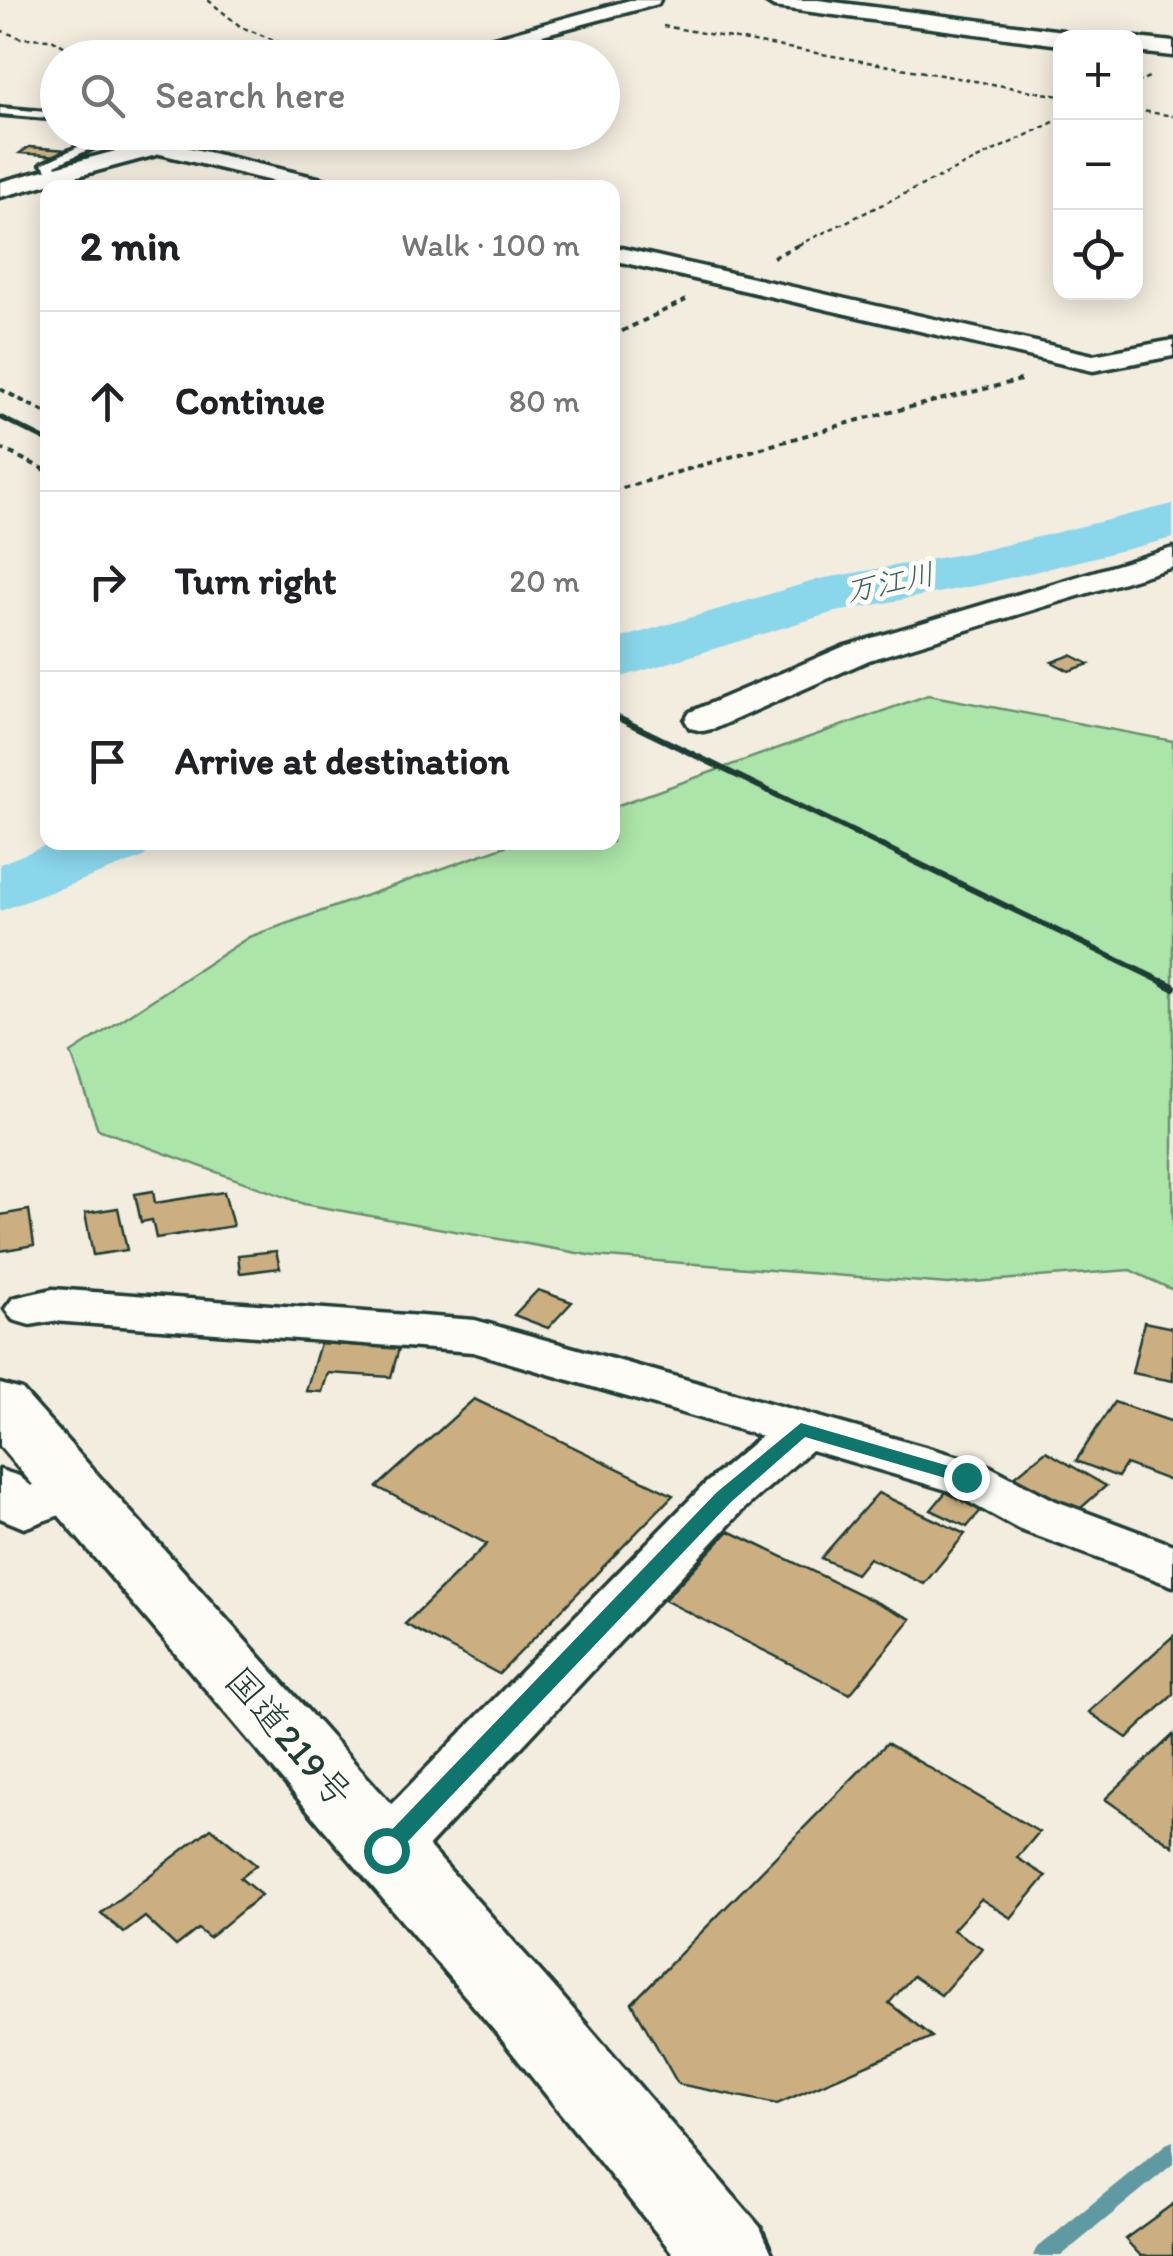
<!DOCTYPE html>
<html lang="en">
<head>
<meta charset="utf-8">
<style>
	body { margin:0; font-family:Itim,"Klee One",sans-serif; background:#f6f6f6; color:#202124 }
	.controls { position:absolute; right:30px; top:30px; display:grid; overflow:hidden; border-radius:20px; box-shadow:0 5px 25px #0003 }
	.controls button { width:90px; height:90px; display:grid; place-items:center; padding:0; border:0; border-bottom:2px solid #e0e0e0; background:#fff; color:#202124; font:50px sans-serif }
	.stop { position:absolute; width:30px; height:30px; margin:-22px; border:8px solid #0f766e; border-radius:50%; background:#fff }
	.stop.end { background:#0f766e; border-color:#fff; box-shadow:0 2px 10px #0008 }
	.list { margin:0; padding:0; list-style:none }
	h2 { display:flex; justify-content:space-between; align-items:center; height:130px; margin:0; padding:0 40px; font-size:42px }
	h2 small { font-size:32px; font-weight:400; color:#757577 }
	.list li { display:grid; grid-template-columns:65px 1fr auto; gap:30px; align-items:center; box-sizing:border-box; height:180px; padding:0 40px; border-top:2px solid #e0e0e0 }
	.list b { display:block; font-size:38px; white-space:nowrap }
	.list em { font-size:32px; font-style:normal; color:#757577 }
	.icon { flex:none; width:55px; height:55px; fill:none; stroke:currentColor; stroke-width:2; stroke-linecap:round; stroke-linejoin:round }
	.map { position:relative; flex:none; width:1173px; height:2256px; overflow:hidden }
	.search { position:absolute; background:#fff; box-shadow:0 5px 25px #0003; left:40px; top:40px; width:580px; height:110px; display:flex; align-items:center; gap:25px; box-sizing:border-box; padding:0 35px; border-radius:55px; color:#757577; font-size:38px }
	.panel { position:absolute; background:#fff; box-shadow:0 5px 25px #0003; left:40px; top:180px; width:580px; height:670px; border-radius:20px }
	.map>svg:first-child { display:block }
</style>
</head>
<body>
<div class="map">
<svg width="1173" height="2256" viewBox="0 0 1173 2256">
	<rect width="100%" height="100%" fill="#f3eddf"/>
	<filter id="ink" filterUnits="userSpaceOnUse"><feTurbulence type="fractalNoise" baseFrequency=".01" numOctaves="2"/><feDisplacementMap in="SourceGraphic" scale="20" xChannelSelector="R" yChannelSelector="G"/><feConvolveMatrix kernelMatrix="1 2 1 2 8 2 1 2 1" color-interpolation-filters="sRGB"/></filter>
	<g filter="url(#ink)">
		<path fill="#ace5a9" stroke="#66916e" stroke-width="2.5" d="M928,695L1173,741V1290L1130,1270L948,1284L594,1256L304,1204L98,1129L71,1053L249,937L514,843L612,842L613,807Z"/>
		<g fill="none" stroke-linecap="round" stroke-linejoin="round">
			<path fill="#5f99a1" fill-rule="evenodd" d="M1173,2141V2164L1061,2256H1033L1036,2249L1166,2144Z"/>
			<path fill="#8ad6ea" fill-rule="evenodd" d="M1173,504V538L984,584L831,613L612,680V641L820,579L984,550Z
				M55,842H154L144,857L0,911V864Z"/>
		</g>
		<path fill="#ccaf81" stroke="#1f3d34" stroke-width="2.5" d="M29,147L67,150L58,156L20,153Z
			M1071,655L1089,664L1069,671L1052,662Z
			M153,1191L155,1203L224,1192L233,1226L156,1238L152,1220L141,1222L135,1194Z
			M118,1208L127,1250L93,1255L85,1213Z
			M29,1210L34,1245L0,1251V1215Z
			M276,1251L280,1268L240,1273L238,1255Z
			M538,1290L572,1302L548,1328L514,1315Z
			M1144,1322L1173,1328V1381L1132,1373Z
			M320,1343L399,1348L391,1377L328,1373L322,1392L306,1391Z
			M474,1399L673,1495L499,1674L405,1624L487,1544L377,1487Z
			M1114,1402L1173,1422V1482L1126,1464L1118,1477L1076,1461Z
			M1046,1451L1106,1486L1074,1514L1013,1478Z
			M946,1492L982,1509L967,1527L931,1510Z
			M878,1493L965,1534L924,1584L869,1558L856,1574L821,1558Z
			M729,1531L911,1619L850,1694L664,1600Z
			M1173,1636V1695L1127,1738L1089,1712Z
			M1173,1735V1846L1105,1799Z
			M887,1743L1039,1832L1017,1858L1046,1876L1011,1918L981,1899L953,1930L982,1948L941,1995L913,1976L889,2003L932,2037L777,2104L678,2084L632,2003Z
			M211,1828L256,1865L240,1878L261,1895L209,1938L198,1929L176,1946L145,1917L124,1933L101,1913Z
			M1173,2204V2256H1141L1125,2239Z"/>
		<g fill="none" stroke-linecap="round" stroke-linejoin="round">
			<g stroke="#1f3d34" stroke-width="8">
				<path id="lane" d="M0,108L58,113V119L0,114Z
					M118,132H144L108,141L55,165L59,173H51L42,164L101,136Z"/>
			</g>
			<g stroke="#1f3d34" stroke-width="7">
				<path id="street" d="M630,0H660L658,4L457,58H422Z
					M186,132H219L186,147L339,183L342,188H300L160,154L0,197V182Z
					M612,246L1093,355L1173,340V356L1093,371L612,260Z
					M1173,548V567L869,660L716,728L703,731L690,728L685,720L690,712L845,646Z
					M53,1289L475,1320L985,1464L1056,1501L1173,1545V1586L1018,1529L947,1490L811,1450L743,1510L408,1868L386,1875L364,1868L355,1850L364,1832L705,1484L761,1436L473,1352L53,1321L30,1325L13,1320L5,1309L13,1298Z
					M0,1470L19,1476L31,1486L74,1471L93,1477L101,1490L93,1503L24,1528L0,1518Z"/>
			</g>
			<g stroke="#1f3d34" stroke-width="7">
				<path id="secondary" d="M763,0H818L1063,31L1074,38H1060V45L774,7Z
					M1136,38L1173,42V56L1136,52Z"/>
			</g>
			<g stroke="#1f3d34" stroke-width="7">
				<path id="highway" d="M0,1384L22,1390L555,1988L760,2227L773,2256H675L499,2036L0,1446Z"/>
			</g>
			<path stroke="#1f3d34" stroke-width="2.5" stroke-dasharray="5 4" stroke-linecap="butt" d="M208,0L241,27L289,46L297,58
				M663,26L1060,96
				M0,30L20,38L52,39L83,58
				M1136,83L1149,77
				M1136,110L1173,116
				M798,245L1060,119"/>
			<path stroke="#1f3d34" stroke-width="4" stroke-dasharray="6 5" stroke-linecap="butt" d="M773,257L803,243
				M612,336L686,300
				M0,389L48,414
				M0,448L48,471
				M612,491L866,418L1021,380"/>
			<use href="#lane" fill="#fdfcf7" fill-rule="evenodd"/>
			<use href="#street" fill="#fdfcf7" fill-rule="evenodd"/>
			<use href="#secondary" fill="#fdfcf7" fill-rule="evenodd"/>
			<use href="#highway" fill="#fdfcf7" fill-rule="evenodd"/>
			<path stroke="#1f3d34" stroke-width="5" d="M0,417L48,441"/>
			<path stroke="#1f3d34" stroke-width="6" d="M612,715L1169,985"/>
			<path stroke="#1f3d34" stroke-width="8" d="M1163,982L1173,987"/>
		</g>
	</g>
	<path fill="#0f766e" d="M801,1423L973,1473L976,1477L966,1484L805,1437L731,1502L394,1856H379L375,1850L379,1843L717,1492Z"/>
	<g text-anchor="middle" dominant-baseline="central" stroke-width="10" stroke-linejoin="round" paint-order="stroke">
		<g font-size="30" font-style="italic" fill="#3a6362" stroke="#fdfcf7">
			<text transform="translate(890 582) rotate(-12)">万江川</text>
		</g>
		<g font-size="38" fill="#1f3d34" stroke="#fdfcf7">
			<text transform="translate(289 1737) rotate(49)">国道219号</text>
		</g>
	</g>
</svg>
<div class="controls">
<button>+</button>
<button>−</button>
<button><svg class="icon" aria-label="locate" viewBox="0 0 24 24"><circle cx="12" cy="12" r="6"/><path d="M12 2v4M12 18v4M2 12h4M18 12h4"/></svg></button>
</div>
<div class="stop" style="left:386px;top:1850px"></div>
<div class="stop end" style="left:966px;top:1477px"></div>
<div class="search"><svg class="icon" aria-label="search" viewBox="0 0 24 24"><circle cx="10" cy="10" r="6"/><path d="M15 15l6 6"/></svg>Search here</div>
<section class="panel">
<h2>2 min<small>Walk · 100 m</small></h2>
<ul class="list">
<li><svg class="icon" aria-label="ahead" viewBox="0 0 24 24"><path d="M12 20V5M6 11l6-6 6 6"/></svg><div><b>Continue</b></div><em>80 m</em></li>
<li><svg class="icon" aria-label="right" viewBox="0 0 24 24"><path d="M7 20v-9h11M14 6l5 5-5 5"/></svg><div><b>Turn right</b></div><em>20 m</em></li>
<li><svg class="icon" aria-label="arrive" viewBox="0 0 24 24"><path d="M6 21V4h12l-3 4 3 4H6"/></svg><div><b>Arrive at destination</b></div></li>
</ul>
</section>
</div>
</body>
</html>
